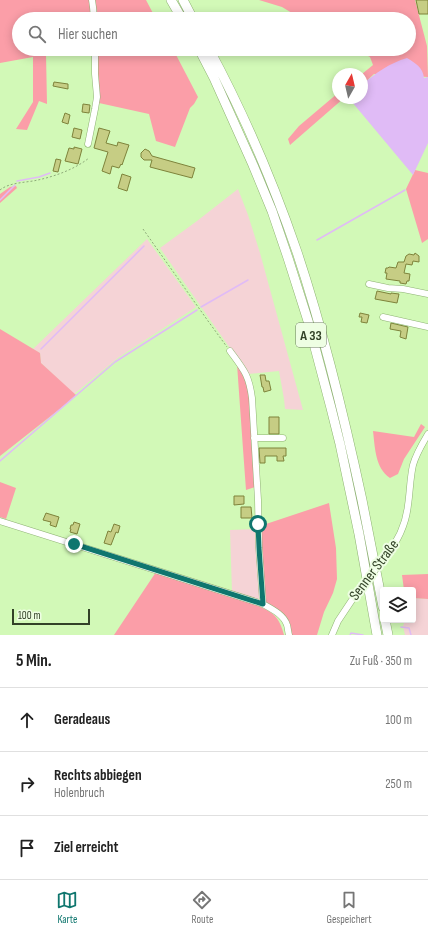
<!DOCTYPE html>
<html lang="de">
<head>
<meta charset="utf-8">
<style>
	body { margin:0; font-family:"Sofia Sans Condensed",sans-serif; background:#f6f6f6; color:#222 }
	.controls { position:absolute; right:12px; bottom:12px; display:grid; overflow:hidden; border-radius:4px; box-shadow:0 2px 10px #0003 }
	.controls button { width:36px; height:36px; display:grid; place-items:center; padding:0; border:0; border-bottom:1px solid #e0e0e0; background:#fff; color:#222; font:20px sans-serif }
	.compass { position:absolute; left:332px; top:68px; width:36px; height:36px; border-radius:50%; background:#fff; box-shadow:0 2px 10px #0003; rotate:8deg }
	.scale { position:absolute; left:12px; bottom:10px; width:78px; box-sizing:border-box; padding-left:4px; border:2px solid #324227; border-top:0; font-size:11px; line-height:14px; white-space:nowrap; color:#324227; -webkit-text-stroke:3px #eefee3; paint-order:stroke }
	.stop { position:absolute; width:12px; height:12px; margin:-9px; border:3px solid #0f766e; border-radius:50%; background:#fff }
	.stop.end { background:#0f766e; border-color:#fff; box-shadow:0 1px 4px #0008 }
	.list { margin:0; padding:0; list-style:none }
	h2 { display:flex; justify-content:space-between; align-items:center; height:52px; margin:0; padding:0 16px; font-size:17px }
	h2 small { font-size:13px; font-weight:400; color:#767676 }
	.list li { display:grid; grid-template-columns:26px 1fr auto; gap:12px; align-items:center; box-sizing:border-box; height:64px; padding:0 16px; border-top:1px solid #e0e0e0 }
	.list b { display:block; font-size:15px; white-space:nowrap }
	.list p { margin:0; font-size:13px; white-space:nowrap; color:#767676 }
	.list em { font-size:13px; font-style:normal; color:#767676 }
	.icon { flex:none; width:22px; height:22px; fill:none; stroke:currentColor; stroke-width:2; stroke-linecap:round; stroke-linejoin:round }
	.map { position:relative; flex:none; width:428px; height:635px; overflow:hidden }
	.search { position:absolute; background:#fff; box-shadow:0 2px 10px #0003; left:12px; right:12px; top:12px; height:44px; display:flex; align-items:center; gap:10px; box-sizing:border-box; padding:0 14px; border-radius:22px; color:#767676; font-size:15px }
	.sheet { height:244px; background:#fff }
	nav { display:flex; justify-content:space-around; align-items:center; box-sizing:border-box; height:56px; border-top:1px solid #e0e0e0; background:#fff; font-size:11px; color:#767676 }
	nav a { display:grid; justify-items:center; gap:2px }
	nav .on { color:#0f766e }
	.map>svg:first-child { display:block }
</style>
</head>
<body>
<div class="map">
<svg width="428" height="635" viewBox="0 0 428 635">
	<rect width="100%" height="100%" fill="#d2f9b7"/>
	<path fill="#f5d3d6" d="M238,189L248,215L260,253L303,410L285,409L284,399L279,371L248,374L160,248L197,221Z
		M147,239L196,307L119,357L74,394L41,363L40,353L33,349Z
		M257,529L261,601L232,592L230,530Z
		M413,598L428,599V635H405L403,626L405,620H413Z"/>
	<path fill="#fb9ea8" d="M0,0H146L156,19H19V49H70L46,54L47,104L39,101L27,130L16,129L33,102V57L0,63Z
		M259,0H415L427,46L428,77L374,74L362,85V74L373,65L370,57L355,49H409V19H302L282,7Z
		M98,49H173L198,97L194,104L190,108L175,147L156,141L149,114L99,103L97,75Z
		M338,93V98H344L290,145L288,139L299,126Z
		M415,170L428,173V239L422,243L406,189Z
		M16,186L17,188L0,203V194L10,187Z
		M0,329L40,353L41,363L76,395L61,408L0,456Z
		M237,364L249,386L255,487L246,490L243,449Z
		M421,424L425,427L404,459L398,474L390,478C375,468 375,447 373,431L414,437Z
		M0,482L16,488L6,519L0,517Z
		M329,503L336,548L337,579L333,593L324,612L317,635H292C288,613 283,613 264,602L260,526Z
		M156,572L256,605C273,612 279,616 284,635H114Z
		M428,574V599L413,598V590H404L402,575Z"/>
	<path fill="#e0bbf6" d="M407,58C415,63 423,67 424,78L428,77V143L413,175L352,102L354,98H362V85C375,73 390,63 407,58Z"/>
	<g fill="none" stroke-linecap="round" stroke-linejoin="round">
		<path stroke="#e0bbf6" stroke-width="1.5" d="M17,181L39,177L50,173
			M0,200L15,185
			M317,240L405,190
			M201,307L248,280
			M41,349L144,246
			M0,461L115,362L197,310
			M401,627L409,628L411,635
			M350,635L351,633L363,635"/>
	</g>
	<path fill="#c6cd84" stroke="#7e833b" d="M416,0H428V14H419Z
		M54,82L68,84V89L53,86Z
		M83,104L90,105L89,113L82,112Z
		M65,113L70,115L68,124L62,122Z
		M74,128L82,130L80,139L72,137Z
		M99,128L110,131L106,143L117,146L118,142L129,145L122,165L121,164L119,168L112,166L110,174L102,171L108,152L94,148Z
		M74,147L82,149L78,164L65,161L69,148L74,149Z
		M145,149L149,151L152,156L195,168L192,178L150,167L152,160H144L141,157V153Z
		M56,159L61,160L58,172L53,171Z
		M122,174L131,177L127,191L118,188Z
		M415,253L419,256V262L413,261L412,265L406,264L404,273L410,274L409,281H407L406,284L400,283V281L386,279L387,273H385L386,268H388L389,267L396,268L398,262H404L406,256L409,254L414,255Z
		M377,291L391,294V293L399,294L397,303L375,299Z
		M360,313L369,315L367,323L361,322L362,317H359Z
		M391,323L408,327L406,339L400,337L401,331L390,329Z
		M260,375H265L266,381H269L271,390L264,392L263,387H262Z
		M269,417H279V434H269Z
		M259,448H286V456H283L284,461H277V456H265V463H260Z
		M234,496H244V504L234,505Z
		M241,507H251L252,518H241Z
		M46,513L59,517L56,527L50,525L51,522L43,520Z
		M74,522L80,524L77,534L70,532L71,529H70L71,525H73Z
		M114,524L120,526L118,533L116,532L111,545L104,543L108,531L111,532Z"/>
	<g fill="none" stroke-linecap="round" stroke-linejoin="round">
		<g stroke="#8eb273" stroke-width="7">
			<path id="minor" d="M92,0L93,7L94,19
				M88,144L95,109L97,97L95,74V49
				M369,284L388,288L403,289L428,294
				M383,317L428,327
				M230,351C244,370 249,375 252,398L258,500L259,548L263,604
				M254,438H283
				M0,521L263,604C272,609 284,615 287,625C288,628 288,632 289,635
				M386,556C398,541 406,524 408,505C410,492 410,478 413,465C416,454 422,444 428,434
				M332,635L338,621L354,597"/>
		</g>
		<g stroke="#8eb273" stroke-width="10">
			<path id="highway" d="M171,0L182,19
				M183,0L193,19
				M199,49L214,78L253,165L272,211L288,258L308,321L331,408L340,444L359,534L377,635
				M209,49C244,114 273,182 297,252C324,333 344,416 362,500C369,536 376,572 383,607
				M385,620L388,635"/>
		</g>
		<path stroke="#8eab79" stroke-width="1" stroke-dasharray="2 2" stroke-linecap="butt" d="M0,190C10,182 25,183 38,180C56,176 75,169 89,158
			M143,229L208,321L227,347"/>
		<use href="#minor" stroke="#fff" stroke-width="6"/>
		<use href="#highway" stroke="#fff" stroke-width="9"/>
		<g stroke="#8eb273" stroke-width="7" stroke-linecap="butt">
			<path id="minor-bridge" d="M354,597L386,556"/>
		</g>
		<use href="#minor-bridge" stroke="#fff" stroke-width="6"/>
	</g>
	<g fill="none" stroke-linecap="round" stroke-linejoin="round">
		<path stroke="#0f766e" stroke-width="5" d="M74,544L263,604L259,548L258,524"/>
	</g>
	<g text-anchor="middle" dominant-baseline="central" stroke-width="4" stroke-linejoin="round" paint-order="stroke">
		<rect fill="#eefee3" stroke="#6a7a5f" stroke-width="1" x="296" y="323" width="30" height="24" rx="3"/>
		<g font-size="14" font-weight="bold" fill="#324227">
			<text x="311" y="335">A 33</text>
		</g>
		<g font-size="15" fill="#324227" stroke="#eefee3">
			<text transform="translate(374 570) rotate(-53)">Senner Straße</text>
		</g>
	</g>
</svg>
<div class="controls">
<button><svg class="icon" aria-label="layers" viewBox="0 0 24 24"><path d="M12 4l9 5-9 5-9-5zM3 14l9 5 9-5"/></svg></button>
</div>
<svg class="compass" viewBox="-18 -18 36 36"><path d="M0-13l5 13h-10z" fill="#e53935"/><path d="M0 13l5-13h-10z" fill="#767676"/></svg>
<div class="scale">100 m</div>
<div class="stop" style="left:258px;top:524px"></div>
<div class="stop end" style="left:74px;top:544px"></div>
<div class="search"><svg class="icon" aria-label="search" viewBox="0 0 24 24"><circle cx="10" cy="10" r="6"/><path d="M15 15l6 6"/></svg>Hier suchen</div>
</div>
<section class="sheet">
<h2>5 Min.<small>Zu Fuß · 350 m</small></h2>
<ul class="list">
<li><svg class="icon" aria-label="ahead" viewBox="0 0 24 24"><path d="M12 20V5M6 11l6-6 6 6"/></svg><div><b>Geradeaus</b></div><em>100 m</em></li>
<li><svg class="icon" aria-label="right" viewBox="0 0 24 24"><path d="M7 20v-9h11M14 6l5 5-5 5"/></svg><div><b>Rechts abbiegen</b><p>Holenbruch</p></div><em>250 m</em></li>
<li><svg class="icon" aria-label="arrive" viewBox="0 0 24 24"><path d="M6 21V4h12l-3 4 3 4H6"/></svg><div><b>Ziel erreicht</b></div></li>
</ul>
</section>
<nav>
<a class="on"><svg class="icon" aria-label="map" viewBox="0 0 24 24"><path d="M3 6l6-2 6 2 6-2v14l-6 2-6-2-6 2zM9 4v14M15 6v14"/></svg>Karte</a>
<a><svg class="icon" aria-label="directions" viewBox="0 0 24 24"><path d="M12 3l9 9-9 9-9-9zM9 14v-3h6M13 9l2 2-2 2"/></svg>Route</a>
<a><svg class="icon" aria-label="saved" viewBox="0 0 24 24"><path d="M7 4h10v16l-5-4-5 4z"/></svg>Gespeichert</a>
</nav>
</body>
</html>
